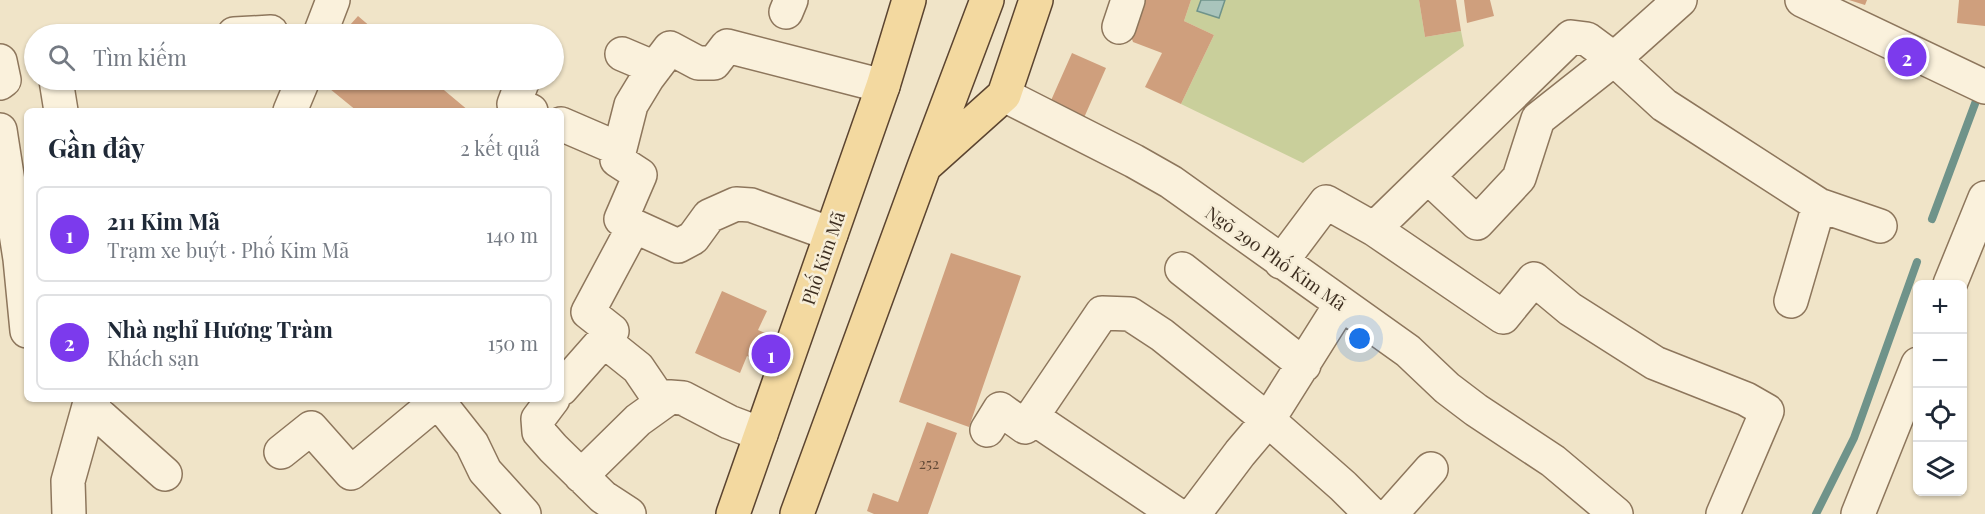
<!DOCTYPE html>
<html lang="vi">
<head>
<meta charset="utf-8">
<style>
	body { margin:0; font-family:"Playfair Display",serif; background:#f2f2f3; color:#1f2937 }
	.controls { position:absolute; right:18px; bottom:18px; display:grid; overflow:hidden; border-radius:9px; box-shadow:0 2px 4px #0004 }
	.controls button { width:54px; height:54px; display:grid; place-items:center; padding:0; border:0; border-bottom:2px solid #e0e1e3; background:#fff; color:#1f2937; font:30px sans-serif }
	.you { position:absolute; left:1360px; top:339px; width:21px; height:21px; margin:-15px; border:4px solid #fff; border-radius:50%; background:#1a73e8; box-shadow:0 0 0 9px #1a73e833 }
	.badge { display:grid; place-items:center; width:39px; height:39px; border-radius:50%; background:#7c3aed; color:#fff; font-size:20px; font-weight:700 }
	.pin { position:absolute; translate:-50% -50%; border:3px solid #fff; box-shadow:0 2px 6px #0006 }
	.list { margin:0; padding:0; list-style:none }
	h2 { display:flex; justify-content:space-between; align-items:center; height:78px; margin:0; padding:0 24px; font-size:26px }
	h2 small { font-size:20px; font-weight:400; color:#747a83 }
	.list li { display:grid; grid-template-columns:39px 1fr auto; gap:18px; align-items:center; box-sizing:border-box; height:96px; margin:0 12px 12px; padding:0 12px; border:2px solid #e0e1e3; border-radius:9px }
	.list b { display:block; font-size:22px; white-space:nowrap }
	.list p { margin:0; font-size:20px; white-space:nowrap; color:#747a83 }
	.list em { font-size:20px; font-style:normal; color:#747a83 }
	.icon { flex:none; width:33px; height:33px; fill:none; stroke:currentColor; stroke-width:2; stroke-linecap:round; stroke-linejoin:round }
	.map { position:relative; flex:none; width:1985px; height:514px; overflow:hidden }
	.search { position:absolute; background:#fff; box-shadow:0 2px 4px #0004; left:24px; top:24px; width:540px; height:66px; display:flex; align-items:center; gap:15px; box-sizing:border-box; padding:0 21px; border-radius:33px; color:#747a83; font-size:22px }
	.panel { position:absolute; background:#fff; box-shadow:0 2px 4px #0004; left:24px; top:108px; width:540px; height:294px; border-radius:9px }
	.map>svg:first-child { display:block }
</style>
</head>
<body>
<div class="map">
<svg width="1985" height="514" viewBox="0 0 1985 514">
	<rect width="100%" height="100%" fill="#f0e4c8"/>
	<path fill="#c9cf9b" d="M1191,0H1419L1425,37L1461,31L1464,46L1303,163L1181,104L1214,35L1184,21Z"/>
	<path fill="#a9c4bc" stroke="#6f938a" stroke-width="1.5" d="M1201,0H1225L1219,18L1197,11Z"/>
	<g fill="none" stroke-linecap="round" stroke-linejoin="round">
		<path stroke="#6f938a" stroke-width="8" d="M1932,219L1979,93
			M1816,514L1854,438L1917,262"/>
	</g>
	<path fill="#cf9f7d" d="M1139,0H1191L1184,21L1214,35L1181,104L1145,87L1162,53L1133,42L1129,30Z
		M1419,0H1456L1461,31L1425,37Z
		M1464,0H1490L1494,16L1467,23Z
		M1849,0H1867L1865,5Z
		M1959,0H1985V26L1957,23Z
		M358,16L379,34H342Z
		M1072,53L1106,68L1079,129L1045,114Z
		M319,80H432L469,111H357Z
		M951,253L1021,276L969,427L899,402Z
		M722,291L767,311L758,330L768,334L756,360L747,356L740,373L695,353Z
		M927,422L957,433L928,514H874L867,511L873,493L898,502Z"/>
	<g fill="none" stroke-linecap="round" stroke-linejoin="round">
		<g stroke="#8d765c" stroke-width="36">
			<path id="minor" d="M1802,0L1985,87
				M786,12L791,0
				M1119,27L1128,0
				M234,34L271,32L272,34
				M320,34L333,0
				M622,54L655,68
				M0,61L4,80L0,83
				M56,80L61,111
				M523,80L514,104L531,111
				M1004,95L1134,161L1171,182L1408,351L1447,388L1476,410L1553,461L1616,514
				M290,111L303,80
				M561,124L619,149
				M0,130L20,259L27,331
				M1428,177L1477,223L1519,178L1538,119L1614,59L1680,0
				M634,226L621,219L640,175L617,160L631,105L648,77L670,48L698,63H714L727,46L883,86
				M1374,229L1571,37L1587,39L1614,59L1664,105L1819,205L1880,226
				M1281,262L1326,202L1374,229L1503,317L1534,279L1570,309L1655,363L1746,399L1767,411L1723,514
				M1182,269L1304,365
				M1950,284L1985,198
				M1791,301L1819,205
				M603,340L638,368L657,396L683,398L729,422L761,434
				M561,389L612,331L588,312L634,226L678,246L693,238L709,216L736,204L751,205L831,234
				M553,399L538,419L539,432L553,448L603,497L629,514
				M438,401L472,444L485,471L524,514
				M89,406L165,474
				M1032,417L1176,514
				M987,430L1000,409L1025,427L1102,313L1130,314L1162,335L1268,420L1343,486L1371,514
				M281,452L311,428L351,473L440,399
				M581,476L638,420L670,397
				M69,514L68,481L89,406L94,399
				M1194,514L1240,453L1268,420L1341,304
				M1391,514L1431,469
				M1858,514L1918,364"/>
		</g>
		<g stroke="#5b4430" stroke-width="36">
			<path id="major" d="M927,164L1004,95L1036,0
				M733,514L883,86L909,0
				M797,514L924,167L987,0"/>
		</g>
		<use href="#minor" stroke="#faf1dc" stroke-width="33"/>
		<use href="#major" stroke="#f3d9a0" stroke-width="33"/>
	</g>
	<g text-anchor="middle" dominant-baseline="central" stroke-width="5" stroke-linejoin="round" paint-order="stroke">
		<g font-size="15" fill="#624a37">
			<text x="929" y="463">252</text>
		</g>
		<g font-size="18" fill="#3d2e20" stroke="#f7eed8">
			<text transform="translate(823 258) rotate(-71)">Phố Kim Mã</text>
			<text transform="translate(1276 258) rotate(35)">Ngõ 290 Phố Kim Mã</text>
		</g>
	</g>
</svg>
<div class="controls">
<button>+</button>
<button>−</button>
<button><svg class="icon" aria-label="locate" viewBox="0 0 24 24"><circle cx="12" cy="12" r="6"/><path d="M12 2v4M12 18v4M2 12h4M18 12h4"/></svg></button>
<button><svg class="icon" aria-label="layers" viewBox="0 0 24 24"><path d="M12 4l9 5-9 5-9-5zM3 14l9 5 9-5"/></svg></button>
</div>
<div class="you"></div>
<div class="pin badge" style="left:771px;top:354px">1</div>
<div class="pin badge" style="left:1907px;top:57px">2</div>
<div class="search"><svg class="icon" aria-label="search" viewBox="0 0 24 24"><circle cx="10" cy="10" r="6"/><path d="M15 15l6 6"/></svg>Tìm kiếm</div>
<section class="panel">
<h2>Gần đây<small>2 kết quả</small></h2>
<ul class="list">
<li><span class="badge">1</span><div><b>211 Kim Mã</b><p>Trạm xe buýt · Phố Kim Mã</p></div><em>140 m</em></li>
<li><span class="badge">2</span><div><b>Nhà nghỉ Hương Tràm</b><p>Khách sạn</p></div><em>150 m</em></li>
</ul>
</section>
</div>
</body>
</html>
